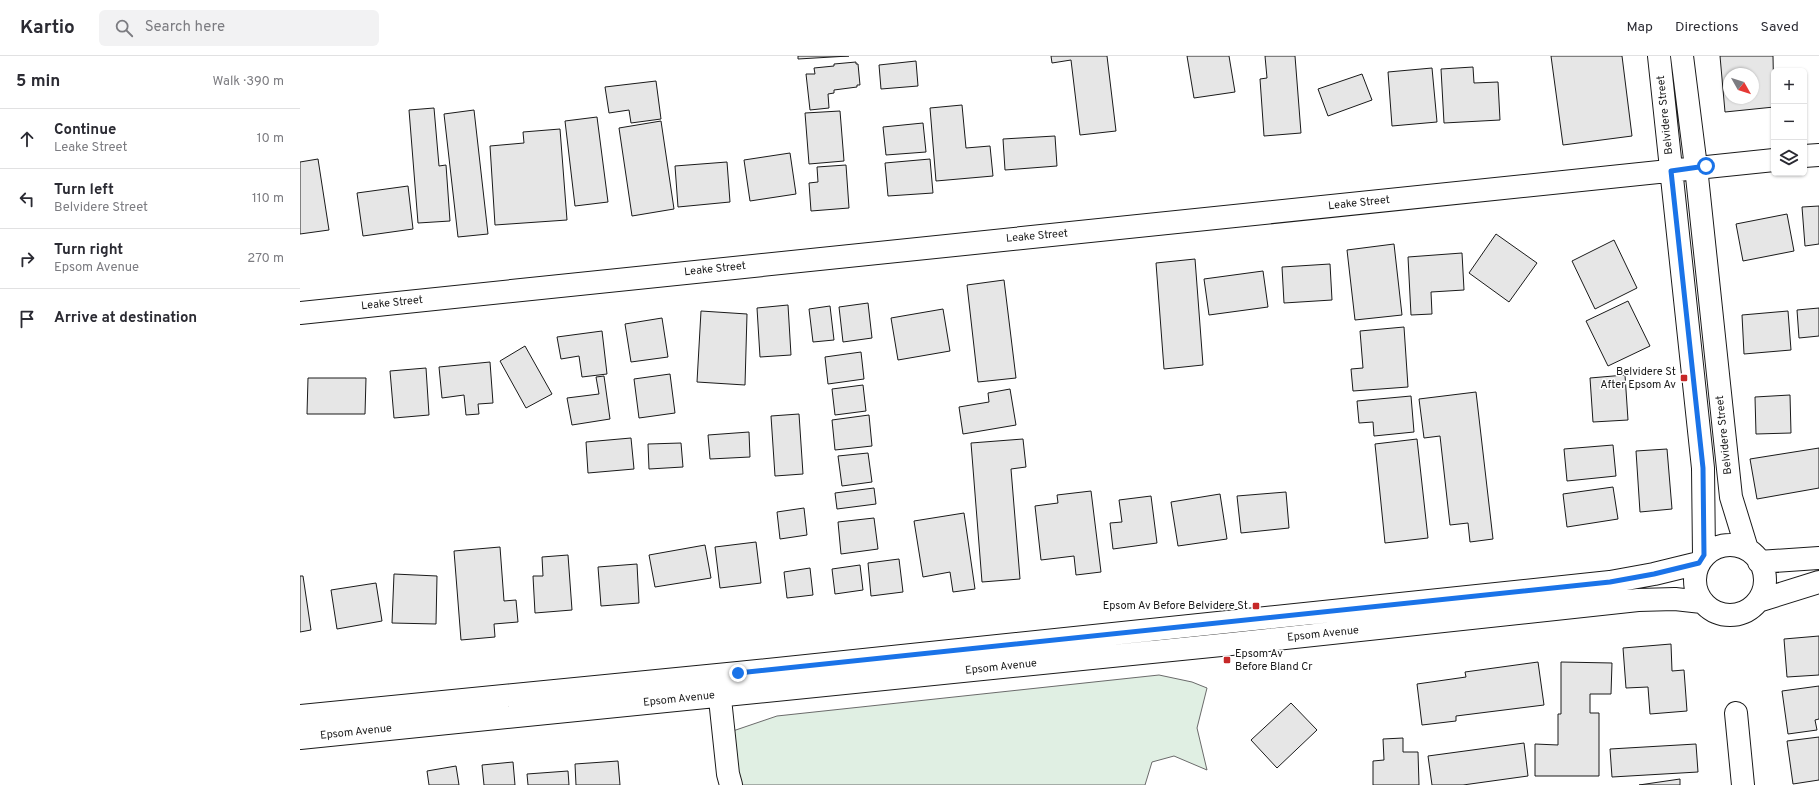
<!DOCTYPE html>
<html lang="en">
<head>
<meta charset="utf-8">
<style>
	body { margin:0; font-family:Overpass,sans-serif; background:#f2f2f3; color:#2b2b33 }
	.controls { position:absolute; right:12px; top:12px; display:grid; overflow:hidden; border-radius:6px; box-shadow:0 1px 3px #0004 }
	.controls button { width:36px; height:36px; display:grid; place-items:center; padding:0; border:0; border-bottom:1px solid #e1e1e2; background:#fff; color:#2b2b33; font:20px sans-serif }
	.compass { position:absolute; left:1423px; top:12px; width:36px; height:36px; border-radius:50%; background:#fff; box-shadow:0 1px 3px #0004; rotate:129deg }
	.stop { position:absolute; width:12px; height:12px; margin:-9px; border:3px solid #1a73e8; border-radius:50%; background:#fff }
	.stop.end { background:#1a73e8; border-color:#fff; box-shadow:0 1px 4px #0008 }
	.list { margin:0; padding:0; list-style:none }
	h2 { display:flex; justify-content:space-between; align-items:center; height:52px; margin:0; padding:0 16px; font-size:17px }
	h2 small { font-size:13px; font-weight:400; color:#7c7c81 }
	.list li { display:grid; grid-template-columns:26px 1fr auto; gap:12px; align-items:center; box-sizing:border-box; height:60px; padding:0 16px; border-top:1px solid #e1e1e2 }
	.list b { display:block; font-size:15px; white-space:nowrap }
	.list p { margin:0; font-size:13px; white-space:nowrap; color:#7c7c81 }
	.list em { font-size:13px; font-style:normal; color:#7c7c81 }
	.icon { flex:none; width:22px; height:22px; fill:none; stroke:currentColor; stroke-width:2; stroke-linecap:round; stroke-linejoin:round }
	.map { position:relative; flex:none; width:1519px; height:729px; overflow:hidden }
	header { display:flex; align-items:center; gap:24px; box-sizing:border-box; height:56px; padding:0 20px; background:#fff; border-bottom:1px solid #e1e1e2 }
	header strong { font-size:19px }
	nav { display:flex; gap:22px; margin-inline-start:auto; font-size:14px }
	.search { width:280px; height:36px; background:#f2f2f3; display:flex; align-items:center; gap:10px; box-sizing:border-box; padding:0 14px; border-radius:6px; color:#7c7c81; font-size:15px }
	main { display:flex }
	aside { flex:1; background:#fff }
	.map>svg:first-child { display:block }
</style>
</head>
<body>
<header>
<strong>Kartio</strong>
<div class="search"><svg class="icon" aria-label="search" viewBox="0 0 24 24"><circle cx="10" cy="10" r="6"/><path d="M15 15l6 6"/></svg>Search here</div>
<nav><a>Map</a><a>Directions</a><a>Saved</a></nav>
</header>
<main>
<aside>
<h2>5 min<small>Walk · 390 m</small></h2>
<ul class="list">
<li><svg class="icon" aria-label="ahead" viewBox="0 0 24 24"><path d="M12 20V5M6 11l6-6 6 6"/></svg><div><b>Continue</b><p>Leake Street</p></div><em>10 m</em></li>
<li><svg class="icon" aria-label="left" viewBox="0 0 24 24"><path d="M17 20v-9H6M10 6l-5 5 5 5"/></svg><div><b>Turn left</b><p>Belvidere Street</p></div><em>110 m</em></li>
<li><svg class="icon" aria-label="right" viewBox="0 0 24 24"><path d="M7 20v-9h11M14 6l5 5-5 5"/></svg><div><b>Turn right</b><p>Epsom Avenue</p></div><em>270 m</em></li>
<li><svg class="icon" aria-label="arrive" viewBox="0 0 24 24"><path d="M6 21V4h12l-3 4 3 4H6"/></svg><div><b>Arrive at destination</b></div></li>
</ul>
</aside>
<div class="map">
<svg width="1519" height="729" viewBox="0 0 1519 729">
	<rect width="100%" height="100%" fill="#fff"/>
	<path fill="#e0efe3" stroke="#6a6a6a" d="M859,619L892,626L907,632L897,672L907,714L874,700L852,706L845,729H431L424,678L477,660Z"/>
	<path fill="#e6e6e6" stroke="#1a1a1a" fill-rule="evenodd" d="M498,0H549L498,3Z
		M751,0H807L816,75L780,79L771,4L752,7Z
		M887,0H929L935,36L894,42Z
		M965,0H995L1001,77L964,80L960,23L967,22Z
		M1251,0H1322L1332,80L1263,89Z
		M1420,0H1473L1474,51L1425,56ZM1429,18H1453V42H1429Z
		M616,5L618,30L581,33L579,9Z
		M556,6V8H558L560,29H557V31L534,34V37L528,38L529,52L510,54L506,18H515L514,12L534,10V8Z
		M1173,11L1174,27L1198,26L1200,64L1144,67L1141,13Z
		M1132,12L1137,66L1092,70L1088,16Z
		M1062,18L1072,44L1028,60L1018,33Z
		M356,25L361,63L331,67L329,54L309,57L305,31Z
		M662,49L666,92L690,90L693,120L636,125L630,52Z
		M134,52L139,110L146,109L150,165L118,167L109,54Z
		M174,54L188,178L158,181L144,58Z
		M540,55L544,105L509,108L505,57Z
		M297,61L308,146L275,150L265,65Z
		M361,65L374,153L332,160L319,72Z
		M623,67L626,96L586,99L583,71Z
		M260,73L267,164L195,169L190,90L224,87L223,76Z
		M755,80L757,110L705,114L703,83Z
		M490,97L496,138L450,145L444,104Z
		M18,103L29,174L0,178V106Z
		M630,103L633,137L588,140L585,107Z
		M427,106L430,146L378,151L375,110Z
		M546,109L549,152L511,155L509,127L518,126L517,111Z
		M108,130L113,173L63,180L57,137Z
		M1519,150V188L1505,190L1502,151Z
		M1487,158L1494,195L1443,205L1436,168Z
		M1196,178L1237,207L1209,246L1169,217Z
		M1314,184L1337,232L1295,253L1272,205Z
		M1094,188L1102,259L1055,264L1047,194Z
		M1162,197L1164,234L1131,236L1132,258L1111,259L1108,201Z
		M895,203L903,309L864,313L856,207Z
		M1030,208L1032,244L984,247L982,211Z
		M963,215L968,251L909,259L904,223Z
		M704,224L716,322L678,326L667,229Z
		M1328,245L1350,290L1308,310L1286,265Z
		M568,247L572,282L543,286L539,251Z
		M488,249L491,299L460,301L457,252Z
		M530,250L534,284L513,286L509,253Z
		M1519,252V280L1499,282L1497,254Z
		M643,253L650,295L598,304L591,262Z
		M401,255L447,258L445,329L397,326Z
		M1488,255L1491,294L1444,298L1442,259Z
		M362,262L368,301L331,306L325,268Z
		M1104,271L1108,331L1053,335L1051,313L1063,312L1060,275Z
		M302,275L307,318L282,321L279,300L261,303L257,281Z
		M225,290L252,338L226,352L200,305Z
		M561,296L564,323L528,328L525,301Z
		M190,306L193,347L178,348L179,358L166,359L164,339L142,342L139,311Z
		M126,312L129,359L94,362L90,315Z
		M370,318L375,357L339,362L334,323Z
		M1325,319L1328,364L1293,366L1290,322Z
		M304,320L310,363L272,369L267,342L299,338L296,321Z
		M8,322H66L65,358H7Z
		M563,329L566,355L535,359L532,333Z
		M710,333L716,369L663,378L659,351L689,346L688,337Z
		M1176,336L1193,483L1170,486L1168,467L1150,469L1140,380L1124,382L1119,343Z
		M1490,339L1491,377L1456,378L1455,341Z
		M1111,340L1114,376L1074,380L1073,366L1059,367L1057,345Z
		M499,358L503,418L475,420L471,360Z
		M569,359L572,390L535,394L532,364Z
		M449,376L450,401L410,403L408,379Z
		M331,382L334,413L288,417L286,386Z
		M723,383L726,411L711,413L720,523L682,526L671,387Z
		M1117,383L1128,482L1085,487L1075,388Z
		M381,387L383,411L349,413L348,388Z
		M1313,389L1316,420L1267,425L1264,393Z
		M1519,392V432L1457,443L1450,403Z
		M1367,393L1372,453L1340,456L1336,395Z
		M568,397L572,426L542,430L538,400Z
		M1313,431L1318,463L1267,471L1263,438Z
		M574,432L576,448L537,453L535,437Z
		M791,435L801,516L776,519L774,500L741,504L735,450L758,447L757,439Z
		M986,436L989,472L941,477L937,440Z
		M920,438L927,483L878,490L871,446Z
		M851,440L857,487L813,493L810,467L822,466L819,444Z
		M504,452L507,479L480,483L477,456Z
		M664,457L675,533L653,536L650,516L623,521L614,465Z
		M574,462L578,493L541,498L538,466Z
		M456,486L461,527L420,532L415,491Z
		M405,489L411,522L355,531L349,499Z
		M200,491L204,545L216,544L218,566L194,568L195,581L161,584L154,495Z
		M268,499L272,554L235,557L233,520H243L242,501Z
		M599,503L603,536L571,540L568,507Z
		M337,508L339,547L301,550L298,511Z
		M560,509L563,534L535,538L532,513Z
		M510,512L513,539L487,542L484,516Z
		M94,518L137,520L136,568L92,567Z
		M0,520H3L11,574L0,576Z
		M76,527L82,565L37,573L31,534Z
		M1519,580V619L1487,621L1484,583Z
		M1371,588L1372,615L1384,614L1387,655L1350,658L1348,631L1326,632L1323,592Z
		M1238,606L1244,649L1156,660V665L1122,669L1117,628L1166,621L1165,616Z
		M1261,606L1312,607L1311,638H1290V657H1299V720H1235V688L1258,689V658H1261Z
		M1519,630V663L1515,664L1517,674L1488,678L1482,635Z
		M991,647L1017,674L977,712L951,684Z
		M1519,681V724L1493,728L1487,685Z
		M1103,682V696H1118L1119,729H1073V705L1084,704L1083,683Z
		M1224,687L1228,720L1163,729H1132L1128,700Z
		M1396,688L1398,716L1312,721L1310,693Z
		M318,705L320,729H276L275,708Z
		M213,706L215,729H184L182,709Z
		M156,710L159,729H129L127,715Z
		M268,715L269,729H228L227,718Z
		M1380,723V729H1339Z"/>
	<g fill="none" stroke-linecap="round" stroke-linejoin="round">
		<g stroke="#1a1a1a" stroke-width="24">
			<path id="minor" d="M1359,0L1403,412L1404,499
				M1382,0L1396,111L1431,441L1447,493
				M1504,100L1519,99
				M0,257L1474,104
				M1395 524a35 35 0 1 1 70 0a35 35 0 1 1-70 0Z
				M1459,506L1519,502
				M1458,545L1519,526
				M418,624L428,718L431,729
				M1436,657L1443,729
				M0,660L438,617L1310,526L1354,518L1399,507
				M0,682L931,588L1338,544L1375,543L1402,546"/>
		</g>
		<use href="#minor" stroke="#fff" stroke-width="22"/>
	</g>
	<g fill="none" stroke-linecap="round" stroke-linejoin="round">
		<path stroke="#1a73e8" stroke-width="5" d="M438,617L1310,526L1354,518L1399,507L1404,499L1403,412L1371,115L1406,110"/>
	</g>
	<g fill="#c62828" stroke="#fff" stroke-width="1.5">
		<rect x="1380" y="318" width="8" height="8" rx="2"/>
		<rect x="952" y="546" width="8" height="8" rx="2"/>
		<rect x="923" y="600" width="8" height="8" rx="2"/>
	</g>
	<g text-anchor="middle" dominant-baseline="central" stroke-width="3" stroke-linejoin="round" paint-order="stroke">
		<g font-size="11" fill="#1a1a1a" stroke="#fff">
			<text transform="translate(1365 59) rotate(-96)">Belvidere Street</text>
			<text transform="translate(1059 147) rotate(-6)">Leake Street</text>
			<text transform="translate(737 180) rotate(-5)">Leake Street</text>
			<text transform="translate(415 213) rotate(-6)">Leake Street</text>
			<text transform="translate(92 247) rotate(-6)">Leake Street</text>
			<text transform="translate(1424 379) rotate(-96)">Belvidere Street</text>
			<text transform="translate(1023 578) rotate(-6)">Epsom Avenue</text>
			<text transform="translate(701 611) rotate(-6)">Epsom Avenue</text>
			<text transform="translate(379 643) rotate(-6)">Epsom Avenue</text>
			<text transform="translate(56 676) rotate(-6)">Epsom Avenue</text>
		</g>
		<g font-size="11" fill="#1a1a1a" stroke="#fff" text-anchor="end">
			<text x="1376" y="316">Belvidere St<tspan x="1376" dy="13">After Epsom Av</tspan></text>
			<text x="948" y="550">Epsom Av Before Belvidere St</text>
			<text x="935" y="598" text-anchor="start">Epsom Av<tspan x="935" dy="13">Before Bland Cr</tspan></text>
		</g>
	</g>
</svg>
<div class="controls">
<button>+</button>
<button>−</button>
<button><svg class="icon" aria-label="layers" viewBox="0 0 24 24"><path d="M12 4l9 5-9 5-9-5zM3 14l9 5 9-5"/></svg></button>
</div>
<svg class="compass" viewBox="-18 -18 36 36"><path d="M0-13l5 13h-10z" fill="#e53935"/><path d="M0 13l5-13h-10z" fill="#7c7c81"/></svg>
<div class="stop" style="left:1406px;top:110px"></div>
<div class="stop end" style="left:438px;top:617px"></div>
</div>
</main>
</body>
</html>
